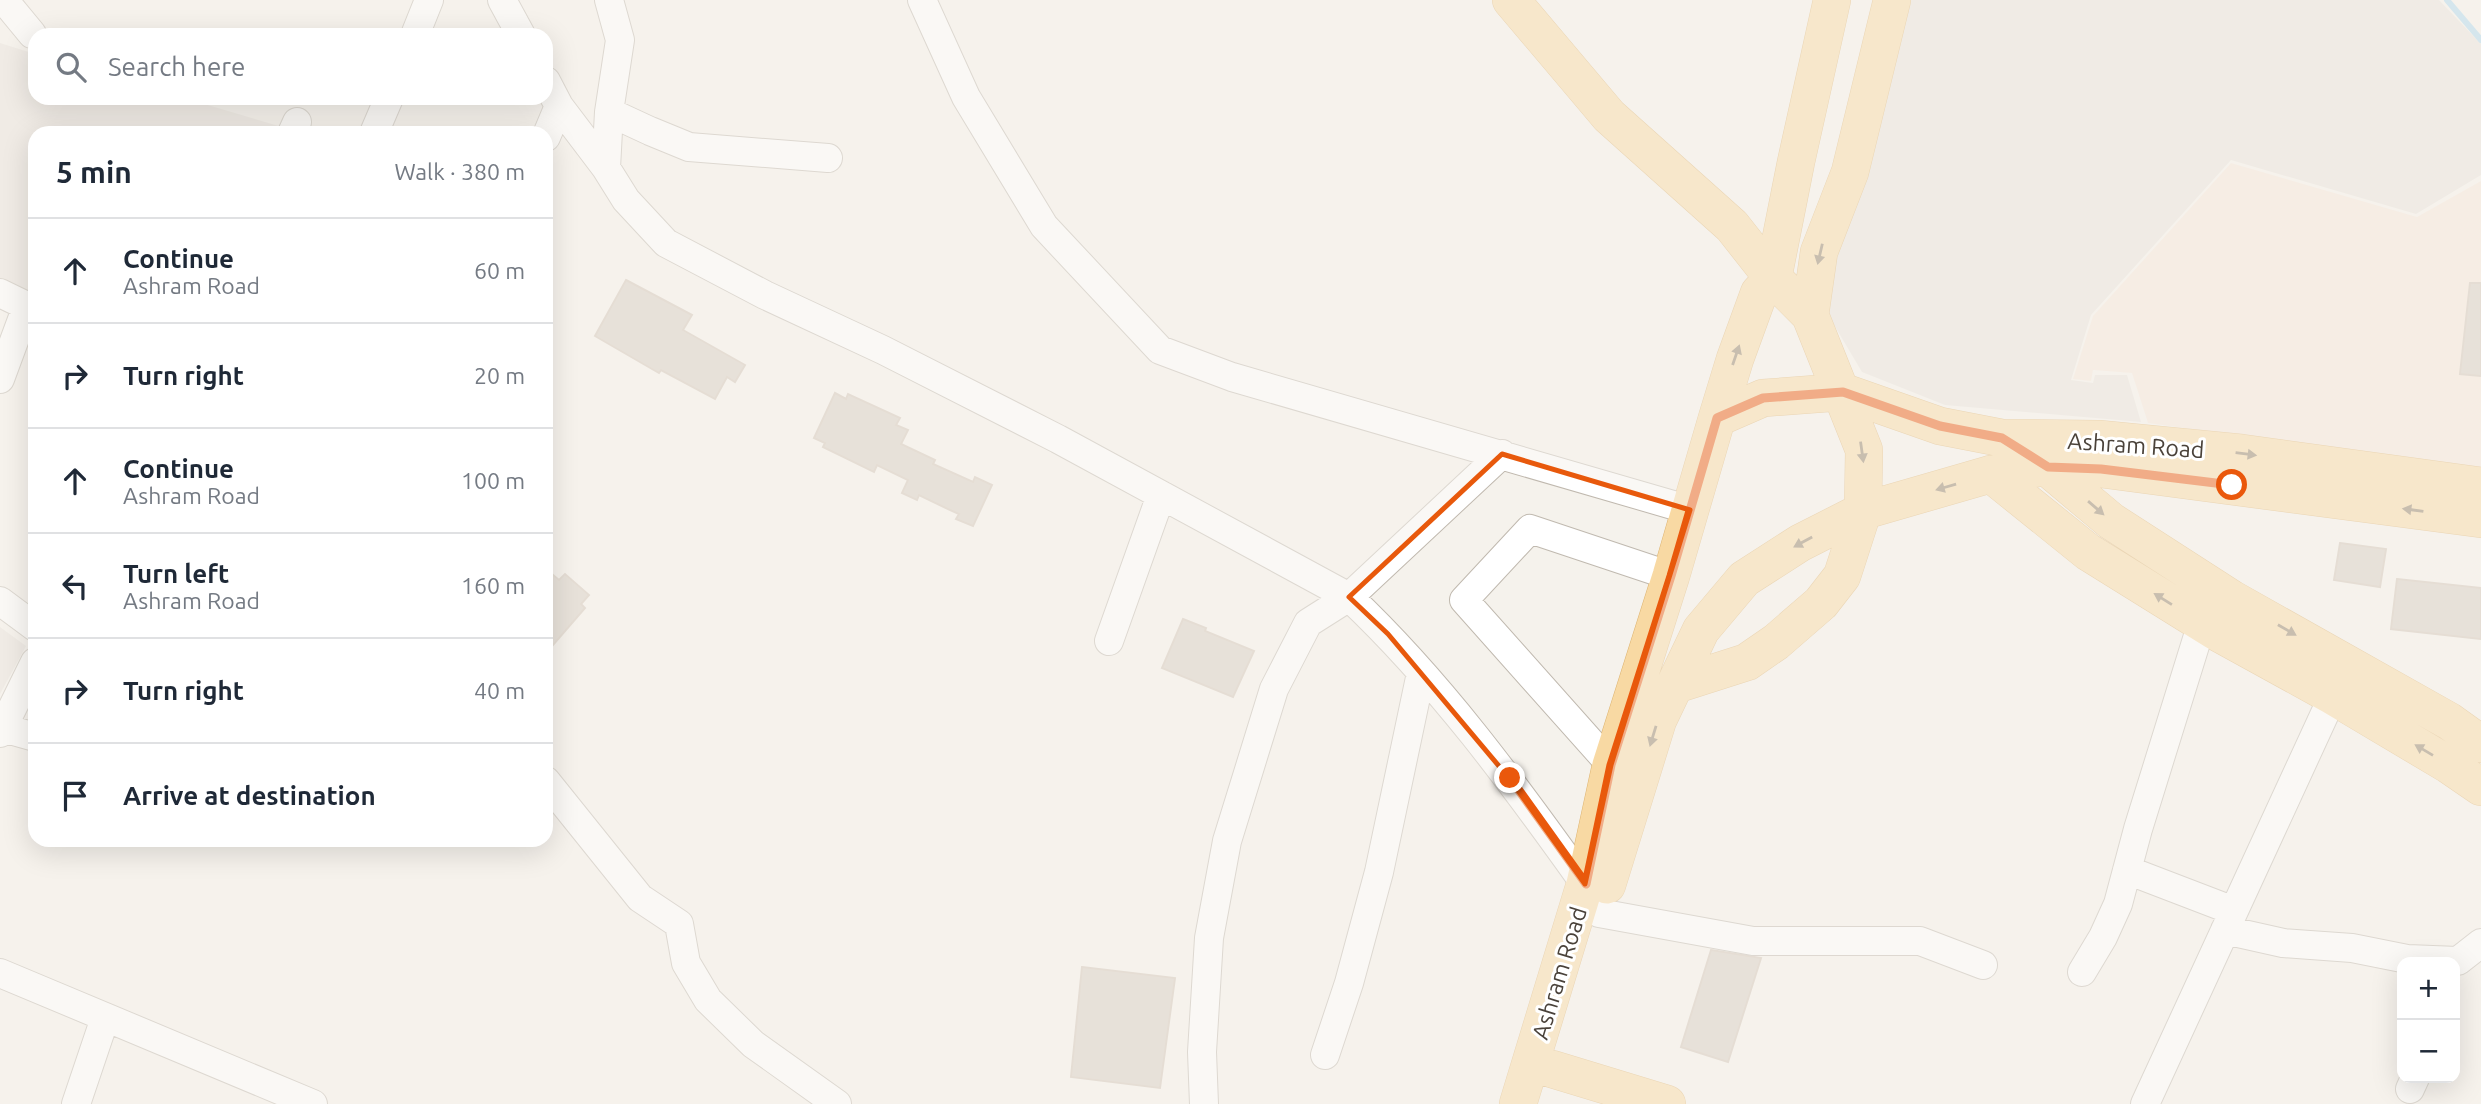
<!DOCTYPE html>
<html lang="en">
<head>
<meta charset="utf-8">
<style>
	body { margin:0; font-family:Ubuntu,sans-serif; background:#f2f2f3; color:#1f2937 }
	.controls { position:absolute; right:21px; bottom:21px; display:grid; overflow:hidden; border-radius:14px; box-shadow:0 7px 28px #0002 }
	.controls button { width:63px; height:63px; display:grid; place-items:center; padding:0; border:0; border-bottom:2px solid #e0e1e3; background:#fff; color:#1f2937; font:35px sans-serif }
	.stop { position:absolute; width:21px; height:21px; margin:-16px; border:5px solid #ea580c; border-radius:50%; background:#fff }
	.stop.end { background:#ea580c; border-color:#fff; box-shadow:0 2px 7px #0008 }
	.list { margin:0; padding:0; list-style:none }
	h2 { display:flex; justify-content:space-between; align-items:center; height:91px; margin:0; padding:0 28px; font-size:30px }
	h2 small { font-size:23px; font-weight:400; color:#747a83 }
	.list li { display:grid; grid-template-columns:46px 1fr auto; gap:21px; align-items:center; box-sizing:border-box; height:105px; padding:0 28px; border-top:2px solid #e0e1e3 }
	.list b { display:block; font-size:26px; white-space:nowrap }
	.list p { margin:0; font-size:23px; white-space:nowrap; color:#747a83 }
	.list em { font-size:23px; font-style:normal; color:#747a83 }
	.icon { flex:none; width:38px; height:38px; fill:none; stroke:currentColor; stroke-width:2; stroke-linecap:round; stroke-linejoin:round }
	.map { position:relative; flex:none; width:2481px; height:1104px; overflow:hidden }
	.search { position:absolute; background:#fff; box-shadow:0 7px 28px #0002; left:28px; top:28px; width:525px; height:77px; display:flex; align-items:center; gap:18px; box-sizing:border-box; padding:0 24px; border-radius:21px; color:#747a83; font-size:26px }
	.panel { position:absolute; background:#fff; box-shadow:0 7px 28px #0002; left:28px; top:126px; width:525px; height:721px; border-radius:21px }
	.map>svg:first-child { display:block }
</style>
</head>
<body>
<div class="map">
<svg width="2481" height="1104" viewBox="0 0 2481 1104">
	<rect width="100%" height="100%" fill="#f5f2ec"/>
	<path fill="#e9e3db" d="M1899,0H2439L2481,44V175L2416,214L2231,160L2091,315L2071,380L2093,383L2095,375H2127L2141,422L1945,405L1862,372L1824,308Z
		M0,43L35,54V98H184L282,127L280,133H35V294L0,279Z
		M0,627L26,646L0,694Z"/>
	<path fill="#f5e7da" d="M2231,163L2417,217L2481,181V470L2148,423L2132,373L2093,370L2091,381L2073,379L2093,316Z"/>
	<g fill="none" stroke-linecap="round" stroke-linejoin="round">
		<path stroke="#aed8ed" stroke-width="6" d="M2447,0L2481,40"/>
	</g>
	<path fill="#d6cdc2" stroke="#d1c4b6" stroke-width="2" d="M626,280L692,315L683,330L745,365L735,382L727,377L715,399L661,370L659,373L595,336Z
		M2470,283H2481V376L2460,374Z
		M835,393L846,399L848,394L900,418L896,425L908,430L901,444L935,460L933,464L973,482L975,477L992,485L973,526L956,519L959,514L948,509L919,495L917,500L902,493L908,480L877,465L874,472L823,447L825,443L814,438Z
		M2340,543L2386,549L2380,587L2334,580Z
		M546,569L559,580L565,574L589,595L581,604L585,608L546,653Z
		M2397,579L2481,588V639L2391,629Z
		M1183,619L1206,628L1205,631L1254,651L1233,697L1162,668Z
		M1711,950L1761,958L1728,1062L1681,1047Z
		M1082,967L1175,978L1160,1088L1071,1077Z"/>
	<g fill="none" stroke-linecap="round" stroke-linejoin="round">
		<g stroke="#c0b9af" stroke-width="30">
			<path id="minor" d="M4,0L32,34
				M502,0L521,35
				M922,0L966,97L1044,226L1160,350L1232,377L1690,510
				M415,35L429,0
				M546,81L559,106L606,168L626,200L666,243L765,295L883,350L1058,439L1349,597C1439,682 1513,783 1585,884
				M609,112L650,131L689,147L828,158
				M292,133L297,122
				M374,133L389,98
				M546,137L559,106
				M606,168L609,112L620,40L609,0
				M0,293L35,310
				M0,379L27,306
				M0,601L35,627
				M1109,641L1161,495
				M3,728L35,737
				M0,733L35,662
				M1611,765L1464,600L1530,529L1671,576
				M546,781L640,898L679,924L686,963L708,1000L753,1044L837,1104
				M2127,870L2234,911
				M1599,913L1753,941H1920L1983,965
				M2225,930L2283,943L2352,948L2407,959L2458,961L2481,943
				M2082,972L2103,937L2118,904L2138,829L2202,623
				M0,973L313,1104
				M1325,1055L1349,983L1379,872L1421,673
				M2410,1089L2415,1078
				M76,1104L105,1018
				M1204,1104L1202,1052L1209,938L1227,841L1274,689L1308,623L1349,597L1502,454
				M2145,1104L2333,696"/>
		</g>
		<g stroke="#ddb472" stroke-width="38">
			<path id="major" d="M1511,0L1609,116L1732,226L1773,278L1810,315L1864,450L1863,511L1842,576L1821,603L1776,642L1747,662L1675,685
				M1810,315L1819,252L1850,172L1892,0
				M1717,418L1735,359L1759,293L1773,278L1796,162L1832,0
				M2042,463L2111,521L2232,599L2449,721L2481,744
				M1991,474L2088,552L2215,631L2333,696L2449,765L2481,787
				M1607,885L1658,720L1701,630L1744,579L1800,543L1863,511L1991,474L2048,467L2101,469L2481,519
				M1552,1069L1667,1104
				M1518,1104L1585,884L1611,765L1671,576L1717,418L1763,398L1843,392L1940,426L2002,438L2099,439L2242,453L2481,486"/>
		</g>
		<use href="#minor" stroke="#fff" stroke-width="28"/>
		<use href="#major" stroke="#f8d9a3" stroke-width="37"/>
	</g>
	<defs><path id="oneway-solid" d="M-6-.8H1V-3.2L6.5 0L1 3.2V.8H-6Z" transform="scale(1.75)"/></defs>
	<g fill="#907e64">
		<use href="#oneway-solid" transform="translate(1820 254) rotate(103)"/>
		<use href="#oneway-solid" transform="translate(1736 355) rotate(-71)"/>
		<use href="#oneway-solid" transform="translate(1862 452) rotate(82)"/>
		<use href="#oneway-solid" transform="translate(2246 454) rotate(7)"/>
		<use href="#oneway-solid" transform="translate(1946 487) rotate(164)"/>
		<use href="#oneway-solid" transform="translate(2096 508) rotate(41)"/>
		<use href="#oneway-solid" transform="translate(2413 510) rotate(-172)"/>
		<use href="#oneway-solid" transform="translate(1803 542) rotate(151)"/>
		<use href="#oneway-solid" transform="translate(2163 599) rotate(-148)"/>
		<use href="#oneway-solid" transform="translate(2287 630) rotate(30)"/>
		<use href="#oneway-solid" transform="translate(1653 736) rotate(107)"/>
		<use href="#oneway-solid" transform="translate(2424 750) rotate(-149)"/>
	</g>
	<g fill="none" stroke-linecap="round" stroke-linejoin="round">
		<path stroke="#ea580c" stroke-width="9" d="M1510,778L1586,884L1611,765L1671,576L1717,418L1763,398L1843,392L1940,426L2002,438L2048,467L2101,469L2232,485"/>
	</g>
	<path d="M0 0H2481V1104H0ZM1502,454L1690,510L1611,765L1585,884L1509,778L1388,634L1349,597Z" fill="#f5f2ec" fill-opacity=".55" fill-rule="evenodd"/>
	<path fill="none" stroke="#e8590c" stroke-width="5" stroke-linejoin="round" d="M1502,454L1690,510L1611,765L1585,884L1509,778L1388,634L1349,597Z"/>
	<g text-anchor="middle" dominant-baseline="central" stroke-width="6" stroke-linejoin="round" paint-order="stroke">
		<g font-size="23" fill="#4a423a" stroke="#fff">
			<text transform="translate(2136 445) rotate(4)">Ashram Road</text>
			<text transform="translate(1559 973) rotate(-73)">Ashram Road</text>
		</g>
	</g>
</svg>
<div class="controls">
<button>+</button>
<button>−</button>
</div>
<div class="stop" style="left:2232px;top:485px"></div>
<div class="stop end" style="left:1510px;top:778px"></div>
<div class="search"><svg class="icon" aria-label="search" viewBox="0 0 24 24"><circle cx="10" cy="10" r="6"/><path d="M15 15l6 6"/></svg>Search here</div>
<section class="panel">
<h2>5 min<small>Walk · 380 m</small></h2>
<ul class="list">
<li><svg class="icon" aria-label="ahead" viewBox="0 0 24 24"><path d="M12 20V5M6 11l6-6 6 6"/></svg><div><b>Continue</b><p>Ashram Road</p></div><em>60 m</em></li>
<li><svg class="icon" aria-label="right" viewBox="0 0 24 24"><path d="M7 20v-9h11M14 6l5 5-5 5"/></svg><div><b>Turn right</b></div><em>20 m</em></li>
<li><svg class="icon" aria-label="ahead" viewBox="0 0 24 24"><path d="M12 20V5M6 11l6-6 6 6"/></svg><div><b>Continue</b><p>Ashram Road</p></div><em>100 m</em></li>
<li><svg class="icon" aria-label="left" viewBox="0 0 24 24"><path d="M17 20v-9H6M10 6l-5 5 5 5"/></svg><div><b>Turn left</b><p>Ashram Road</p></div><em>160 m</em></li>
<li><svg class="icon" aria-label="right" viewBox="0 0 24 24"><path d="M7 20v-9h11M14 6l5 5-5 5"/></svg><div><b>Turn right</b></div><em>40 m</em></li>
<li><svg class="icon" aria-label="arrive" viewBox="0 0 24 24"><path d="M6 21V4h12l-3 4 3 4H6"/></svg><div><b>Arrive at destination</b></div></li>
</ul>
</section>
</div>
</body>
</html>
